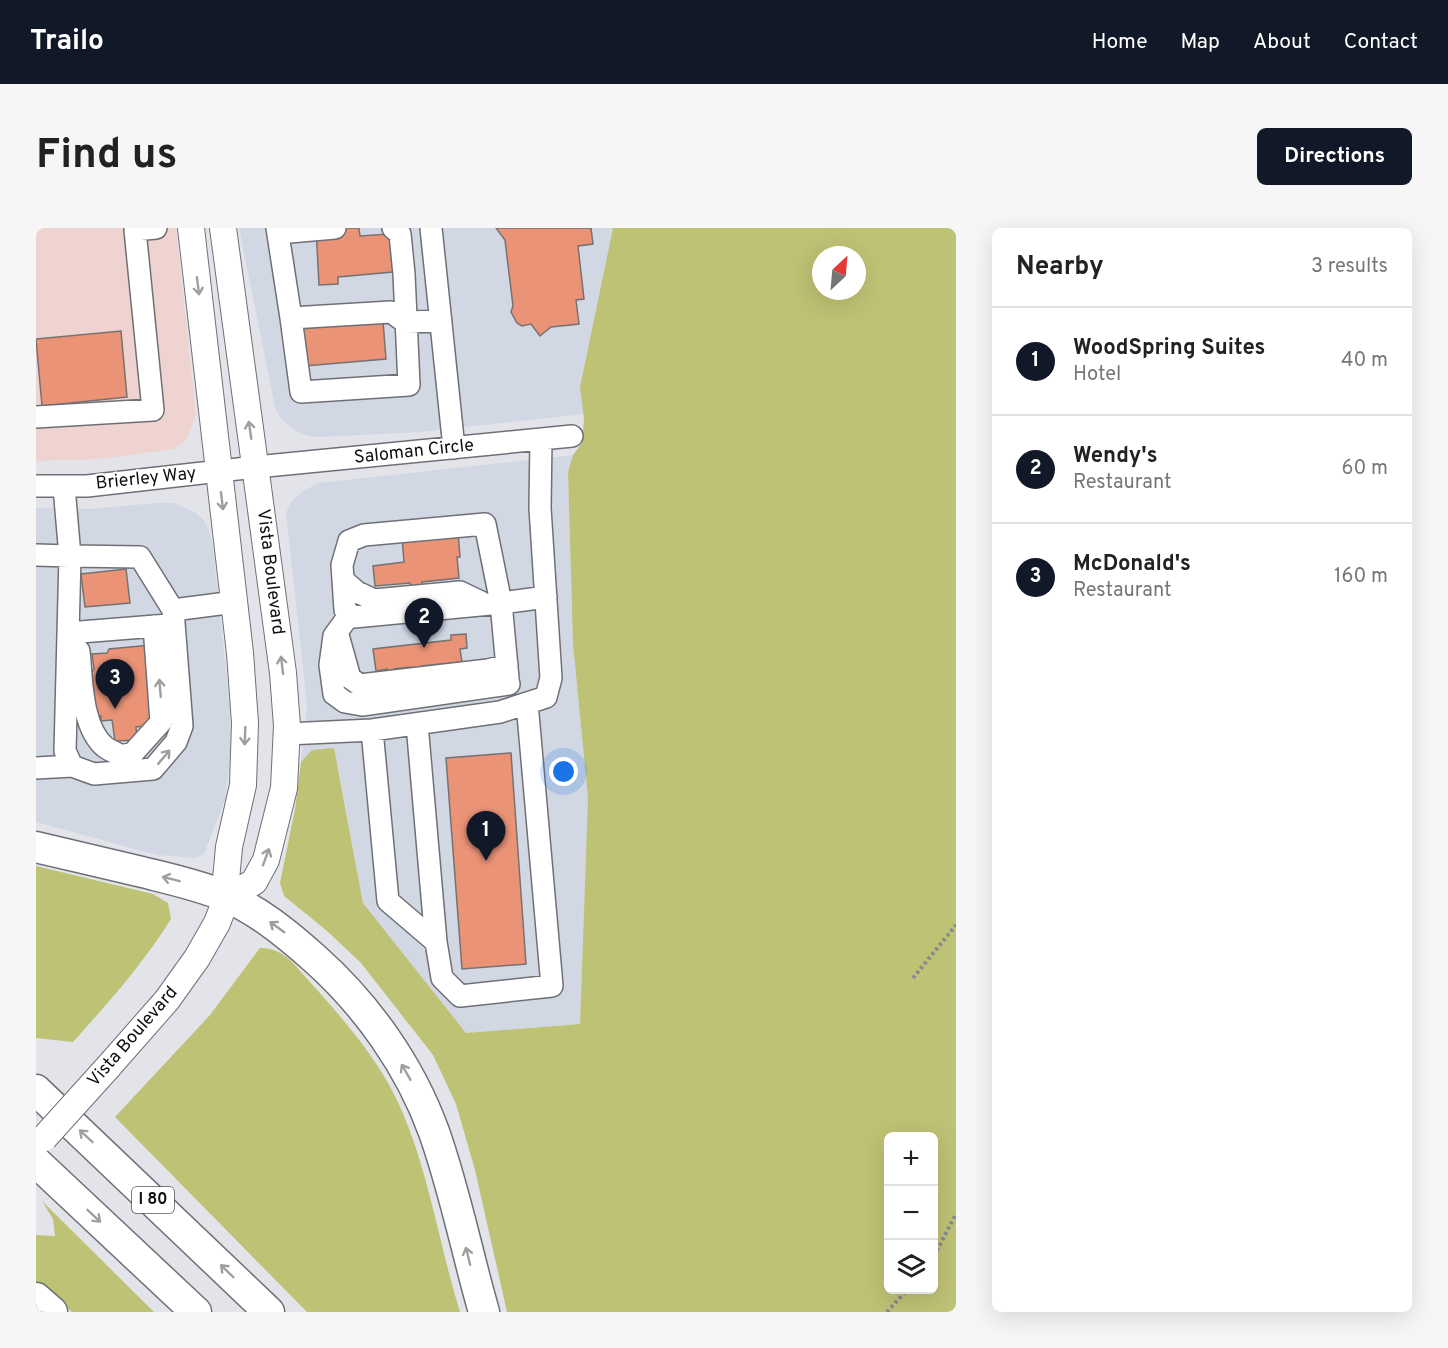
<!DOCTYPE html>
<html lang="en">
<head>
<meta charset="utf-8">
<style>
	body { margin:0; font-family:Overpass,sans-serif; background:#f6f6f6; color:#222 }
	.controls { position:absolute; right:18px; bottom:18px; display:grid; overflow:hidden; border-radius:9px; box-shadow:0 6px 24px #0002 }
	.controls button { width:54px; height:54px; display:grid; place-items:center; padding:0; border:0; border-bottom:2px solid #e0e0e0; background:#fff; color:#222; font:30px sans-serif }
	.compass { position:absolute; left:776px; top:18px; width:54px; height:54px; border-radius:50%; background:#fff; box-shadow:0 6px 24px #0002; rotate:26deg }
	.you { position:absolute; left:528px; top:544px; width:21px; height:21px; margin:-15px; border:4px solid #fff; border-radius:50%; background:#1a73e8; box-shadow:0 0 0 9px #1a73e833 }
	.badge { display:grid; place-items:center; width:39px; height:39px; border-radius:50%; background:#111827; color:#fff; font-size:20px; font-weight:700 }
	.pin { position:absolute; translate:-50% -50px; filter:drop-shadow(0 2px 3px #0008) }
	.pin::after { content:''; position:absolute; top:32px; width:21px; height:18px; background:inherit; clip-path:polygon(0 0,100% 0,50% 100%) }
	.list { margin:0; padding:0; list-style:none }
	h2 { display:flex; justify-content:space-between; align-items:center; height:78px; margin:0; padding:0 24px; font-size:26px }
	h2 small { font-size:20px; font-weight:400; color:#767676 }
	.list li { display:grid; grid-template-columns:39px 1fr auto; gap:18px; align-items:center; box-sizing:border-box; height:108px; padding:0 24px; border-top:2px solid #e0e0e0 }
	.list b { display:block; font-size:22px; white-space:nowrap }
	.list p { margin:0; font-size:20px; white-space:nowrap; color:#767676 }
	.list em { font-size:20px; font-style:normal; color:#767676 }
	.icon { flex:none; width:33px; height:33px; fill:none; stroke:currentColor; stroke-width:2; stroke-linecap:round; stroke-linejoin:round }
	.map { position:relative; flex:none; width:920px; height:1084px; overflow:hidden; border-radius:9px }
	header { display:flex; align-items:center; gap:36px; box-sizing:border-box; height:84px; padding:0 30px; background:#111827; color:#fff }
	header strong { font-size:28px }
	nav { display:flex; gap:33px; margin-inline-start:auto; font-size:21px }
	.intro { display:flex; align-items:center; justify-content:space-between; box-sizing:border-box; height:144px; padding:0 36px }
	h1 { margin:0; font-size:42px }
	.button { padding:15px 27px; border-radius:9px; background:#111827; color:#fff; font-size:21px; font-weight:700 }
	main { display:flex; gap:36px; padding:0 36px }
	aside { flex:1; background:#fff; border-radius:9px; box-shadow:0 6px 24px #0002 }
	.map>svg:first-child { display:block }
</style>
</head>
<body>
<header>
<strong>Trailo</strong>
<nav><a>Home</a><a>Map</a><a>About</a><a>Contact</a></nav>
</header>
<div class="intro"><h1>Find us</h1><a class="button">Directions</a></div>
<main>
<div class="map">
<svg width="920" height="1084" viewBox="0 0 920 1084">
	<rect width="100%" height="100%" fill="#e2e4ea"/>
	<path fill="#d2d7e4" d="M203,0H577L544,159L548,186L384,204L283,209L273,208L258,202L244,190L239,179Z
		M537,227L532,244L537,416L552,570L544,796L430,805L327,675L303,544L276,522L265,534L271,477L250,285L255,274L267,263L283,255Z
		M120,275H138L159,284L167,291L173,302L177,319L193,473L195,520L189,572L168,626L160,630L121,627L0,594V280L53,281Z"/>
	<path fill="#eed3d1" d="M0,0H140L160,187L150,212L138,221L65,231L0,233Z"/>
	<path fill="#bec274" fill-rule="evenodd" d="M577,0H920V1084H471L439,942L420,876L397,827L325,735L290,702L248,668L244,655L259,581L265,534L276,522L298,520L327,675L430,805L544,796L552,570L537,416L532,244L537,227L546,215L548,191L544,159ZM785,27H821V63H785ZM852,908H898V1062H852Z
		M0,638L117,666L132,675L135,691C107,736 72,775 37,814L0,810Z
		M224,720C239,720 248,726 258,736C294,777 333,817 358,866C391,932 402,1013 424,1084H271L79,889L174,787Z
		M6,973L118,1084H36L0,1054V1007L19,1008L17,991Z"/>
	<path fill="#ea9377" stroke="#77716f" stroke-width="1.5" d="M280,0H323L324,8L353,6L357,44L302,49V56L283,57Z
		M460,0H555L557,16L542,18L548,71L540,72L543,96L515,99L504,108L495,96L486,98L481,95L475,84L477,78L469,12Z
		M347,93L350,131L269,138L265,101Z
		M85,103L91,169L6,178L0,111Z
		M422,304L424,329H421L423,350L386,354L387,364L375,365L374,355L339,358L337,338L368,334L366,310Z
		M90,341L94,375L49,379L45,346Z
		M430,406L431,420L424,421L426,434L386,438L387,442L375,444V439L358,441V445L352,446L351,441L340,443L337,421L415,412V407Z
		M115,417V502L109,498L100,499L101,512L79,513L76,492L65,493V488H59L55,444L58,441L56,426L71,425L73,421Z
		M475,525L490,736L426,741L410,530Z"/>
	<g fill="none" stroke-linecap="round" stroke-linejoin="round">
		<g stroke="#6e7075" stroke-width="24">
			<path id="minor" d="M241,0L255,90L355,84L369,94L405,93
				M395,0L418,220
				M242,5L299,0
				M255,90L265,164L373,157L368,46L364,6L357,0
				M0,189L117,182L99,2L120,0
				M0,258H51L220,239L536,208
				M28,259L34,328L104,329L137,382L199,374
				M449,296L465,375L318,389L309,382L306,337L313,313L328,307Z
				M0,327L34,328L29,523L36,538L58,546L117,541L140,514L146,498L137,382
				M307,352L321,364L338,372L424,364L445,374
				M314,386L298,408L294,437L298,466L309,474L326,477L473,456
				M32,405L132,397
				M302,407L314,450L324,457L452,442L471,437
				M43,423C46,451 45,499 69,519C73,522 80,525 86,528L97,525L125,494L118,398
				M472,450L465,375L510,369
				M336,502L352,673L400,714L381,496
				M251,506L336,502L464,484L510,469L515,450L504,280L505,211
				M0,540L36,538
				M400,714L406,750L424,768L516,758L491,475"/>
		</g>
		<g stroke="#6e7075" stroke-width="28">
			<path id="major" d="M187,0L247,445L251,498L248,560L230,632L218,654L191,669
				M73,838L131,772L161,730L181,695L191,669L190,652L193,619L207,557L209,495L204,425L155,0"/>
		</g>
		<g stroke="#6e7075" stroke-width="33">
			<path id="highway" d="M0,619C35,627 71,636 106,644C134,651 162,657 189,668C223,683 251,706 278,730C331,777 374,838 398,904C419,963 431,1025 448,1084
				M0,862L233,1084
				M0,934L160,1084
				M0,1070L16,1084"/>
		</g>
		<path stroke="#88898e" stroke-width="4" stroke-dasharray="3 3" stroke-linecap="butt" d="M877,750L920,697
			M898,1028L920,986
			M851,1084L871,1062"/>
		<use href="#minor" stroke="#fff" stroke-width="21"/>
		<use href="#major" stroke="#fff" stroke-width="26"/>
		<use href="#highway" stroke="#fff" stroke-width="30"/>
		<g stroke="#6e7075" stroke-width="28" stroke-linecap="butt">
			<path id="major-bridge" d="M8,910L73,838"/>
		</g>
		<use href="#major-bridge" stroke="#fff" stroke-width="26"/>
	</g>
	<defs><path id="oneway-shaft" d="M-6 0H5M1.5-3L5.5 0L1.5 3" fill="none" stroke-width="1.6" stroke-linecap="round" stroke-linejoin="round" transform="scale(1.5)"/></defs>
	<g stroke="#9f9fa0">
		<use href="#oneway-shaft" transform="translate(162 58) rotate(83)"/>
		<use href="#oneway-shaft" transform="translate(214 202) rotate(-98)"/>
		<use href="#oneway-shaft" transform="translate(186 273) rotate(83)"/>
		<use href="#oneway-shaft" transform="translate(246 437) rotate(-97)"/>
		<use href="#oneway-shaft" transform="translate(124 460) rotate(-95)"/>
		<use href="#oneway-shaft" transform="translate(209 508) rotate(92)"/>
		<use href="#oneway-shaft" transform="translate(128 529) rotate(-50)"/>
		<use href="#oneway-shaft" transform="translate(230 629) rotate(-70)"/>
		<use href="#oneway-shaft" transform="translate(135 651) rotate(-166)"/>
		<use href="#oneway-shaft" transform="translate(241 699) rotate(-144)"/>
		<use href="#oneway-shaft" transform="translate(370 844) rotate(-120)"/>
		<use href="#oneway-shaft" transform="translate(50 908) rotate(-137)"/>
		<use href="#oneway-shaft" transform="translate(58 988) rotate(43)"/>
		<use href="#oneway-shaft" transform="translate(432 1028) rotate(-104)"/>
		<use href="#oneway-shaft" transform="translate(191 1043) rotate(-136)"/>
	</g>
	<g text-anchor="middle" dominant-baseline="central" stroke-width="4.5" stroke-linejoin="round" paint-order="stroke">
		<rect fill="#fff" stroke="#575758" stroke-width="1.5" x="96" y="959" width="42" height="26" rx="4.5"/>
		<g font-size="16" font-weight="bold" fill="#0f0f11">
			<text x="117" y="972">I 80</text>
		</g>
		<g font-size="18" fill="#0f0f11" stroke="#fff">
			<text transform="translate(378 224) rotate(-6)">Saloman Circle</text>
			<text transform="translate(110 251) rotate(-6)">Brierley Way</text>
			<text transform="translate(234 344) rotate(83)">Vista Boulevard</text>
			<text transform="translate(97 809) rotate(-49)">Vista Boulevard</text>
		</g>
	</g>
</svg>
<div class="controls">
<button>+</button>
<button>−</button>
<button><svg class="icon" aria-label="layers" viewBox="0 0 24 24"><path d="M12 4l9 5-9 5-9-5zM3 14l9 5 9-5"/></svg></button>
</div>
<svg class="compass" viewBox="-18 -18 36 36"><path d="M0-13l5 13h-10z" fill="#e53935"/><path d="M0 13l5-13h-10z" fill="#767676"/></svg>
<div class="you"></div>
<div class="pin badge" style="left:450px;top:633px">1</div>
<div class="pin badge" style="left:388px;top:420px">2</div>
<div class="pin badge" style="left:79px;top:481px">3</div>
</div>
<aside>
<h2>Nearby<small>3 results</small></h2>
<ul class="list">
<li><span class="badge">1</span><div><b>WoodSpring Suites</b><p>Hotel</p></div><em>40 m</em></li>
<li><span class="badge">2</span><div><b>Wendy's</b><p>Restaurant</p></div><em>60 m</em></li>
<li><span class="badge">3</span><div><b>McDonald's</b><p>Restaurant</p></div><em>160 m</em></li>
</ul>
</aside>
</main>
</body>
</html>
